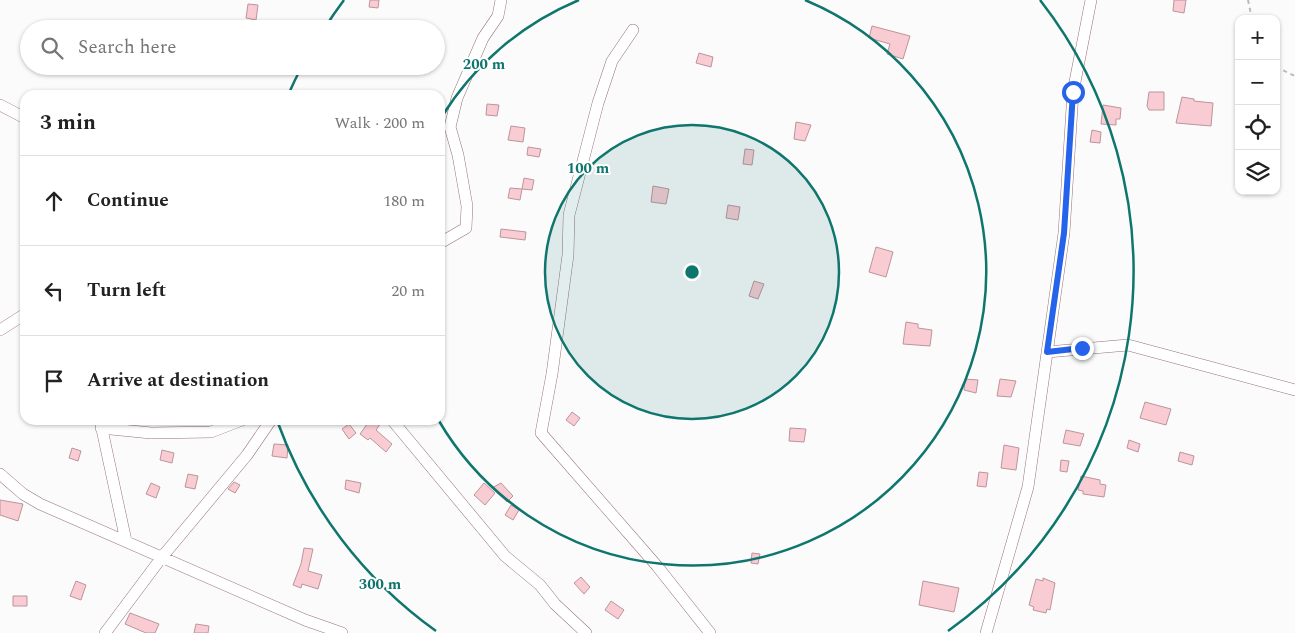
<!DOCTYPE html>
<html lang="en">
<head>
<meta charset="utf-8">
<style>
	body { margin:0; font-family:Spectral,serif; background:#f6f6f6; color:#222 }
	.controls { position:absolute; right:15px; top:15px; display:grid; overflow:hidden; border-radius:10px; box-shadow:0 1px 4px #0004 }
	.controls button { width:45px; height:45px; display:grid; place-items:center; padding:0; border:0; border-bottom:1px solid #e0e0e0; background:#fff; color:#222; font:25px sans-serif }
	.stop { position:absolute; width:15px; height:15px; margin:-11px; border:4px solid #2563eb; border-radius:50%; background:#fff }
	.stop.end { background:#2563eb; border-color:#fff; box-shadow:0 1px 5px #0008 }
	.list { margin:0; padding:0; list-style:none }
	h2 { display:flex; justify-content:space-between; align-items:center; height:65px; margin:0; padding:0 20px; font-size:21px }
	h2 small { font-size:16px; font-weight:400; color:#767676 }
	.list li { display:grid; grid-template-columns:32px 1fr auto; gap:15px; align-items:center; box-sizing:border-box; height:90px; padding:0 20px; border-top:1px solid #e0e0e0 }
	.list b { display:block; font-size:19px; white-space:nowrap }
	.list em { font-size:16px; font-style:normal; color:#767676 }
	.icon { flex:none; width:28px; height:28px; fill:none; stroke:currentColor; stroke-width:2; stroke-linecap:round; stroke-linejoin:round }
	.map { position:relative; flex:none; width:1295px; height:633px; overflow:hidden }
	.search { position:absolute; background:#fff; box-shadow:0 1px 4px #0004; left:20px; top:20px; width:425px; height:55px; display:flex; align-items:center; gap:12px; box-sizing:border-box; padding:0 18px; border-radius:28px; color:#767676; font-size:19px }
	.panel { position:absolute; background:#fff; box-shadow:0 1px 4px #0004; left:20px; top:90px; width:425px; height:335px; border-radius:15px }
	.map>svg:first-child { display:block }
</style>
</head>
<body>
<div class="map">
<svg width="1295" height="633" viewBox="0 0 1295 633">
	<rect width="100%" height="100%" fill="#fbfbfb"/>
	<path fill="#f9cbd3" stroke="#bc959c" d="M370,0H379L378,8L369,7Z
		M1174,0H1186L1184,13L1173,11Z
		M248,4L258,5L256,20L246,18Z
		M872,26L910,36L903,59L887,54L890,44L869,38Z
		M699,53L713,57L711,67L696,63Z
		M1149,92H1164V110H1149L1147,106Z
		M1182,97L1194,99V101L1213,103L1211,126L1176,123Z
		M487,104L499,105L497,116L486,115Z
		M1103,105L1121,108L1120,119H1116V125L1101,124Z
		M796,122L811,125L805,141L794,139Z
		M511,126L525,128L523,142L508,140Z
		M1092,130L1101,132L1100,143L1090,142Z
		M528,147L541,149L539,157L527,155Z
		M745,149L754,150L752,165L743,164Z
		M524,178L534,180L532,190L522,189Z
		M653,186L669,189L666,204L651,202Z
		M510,188L522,189L520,200L508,198Z
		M728,205L740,207L738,220L726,218Z
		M501,229L526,232L525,240L500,237Z
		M876,247L893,252L886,277L869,272Z
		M754,281L764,284L758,299L749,296Z
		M906,322L918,324V328L932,330L930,346L903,344Z
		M965,379L978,380L976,393L964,390Z
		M1000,379L1016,381L1011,397L997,396Z
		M1145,402L1171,409L1166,425L1140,418Z
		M572,412L580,418L574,426L566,420Z
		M370,420H377L381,423L376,430L392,444L386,452L370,438L368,440L360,434Z
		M349,424L356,433L349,439L342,429Z
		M790,428L806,429L804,442L789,441Z
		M1066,430L1084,434L1080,446L1063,443Z
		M1129,440L1140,444L1138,452L1127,448Z
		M274,444L288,445L287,458L272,456Z
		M1004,445L1019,448L1016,470L1001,468Z
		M72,448L81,451L78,461L69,458Z
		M162,450L174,453L172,463L160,460Z
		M1180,452L1194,456L1192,465L1178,461Z
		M1061,460L1069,461L1067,472L1060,471Z
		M979,472L988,473L986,487L977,486Z
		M188,474L198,476L195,489L185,487Z
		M1081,476L1100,480V484L1106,485L1104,497L1083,494V491L1078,490Z
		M346,480L361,483L359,493L345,489Z
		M234,482L240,485L235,493L228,489Z
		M151,483L160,487L156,498L146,494Z
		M484,483L495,493L485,505L474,495Z
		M501,483L513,496L507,502L492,488Z
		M0,500L23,504L18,521L0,515Z
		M511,505L519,510L513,520L505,515Z
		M304,548L313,549L308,571L322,575L318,589L302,584L301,588L293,585L301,564Z
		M752,553L760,554L758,564L751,563Z
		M581,577L590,587L584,594L574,583Z
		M1043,578L1055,583L1050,610L1047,609L1046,613L1033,610L1034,607L1029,605L1036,579L1043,581Z
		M76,581L86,585L81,600L70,596Z
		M923,581L959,588L954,612L919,605Z
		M13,596H27V606H13Z
		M611,601L624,610L618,619L605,610Z
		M130,613L159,624L155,633H146L125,624Z
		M196,624L209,626L208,633H194Z"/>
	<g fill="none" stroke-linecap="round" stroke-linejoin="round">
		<g stroke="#977279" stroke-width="12">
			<path id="minor" d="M633,30L612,61L598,103L569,215L568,255L552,374L541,433L657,566L710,633
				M0,105L25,118
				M440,243L466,228L467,206L458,155L450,127L457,98L483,38L498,16L501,0
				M0,330L25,314
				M1047,352L1128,345L1295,390
				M100,420L126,541
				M392,420L505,556L540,585L555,604L586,633
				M101,428L151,433L211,432L242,420
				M0,474L23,494L40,504L305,620L342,633
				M105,633L162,557L247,455L271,420
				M986,633L1028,487L1064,233L1073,92L1091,0"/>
		</g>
		<path stroke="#bdb8b9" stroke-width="2" stroke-dasharray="4 4" stroke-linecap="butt" d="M1248,0L1252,19
			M1276,67L1295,76"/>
		<use href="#minor" stroke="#fff" stroke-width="11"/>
	</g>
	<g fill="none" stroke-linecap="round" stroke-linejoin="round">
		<path stroke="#2563eb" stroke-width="6" d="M1073,92L1064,233L1047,352L1082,348"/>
	</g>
	<circle cx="692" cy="272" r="147" fill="#0f766e" fill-opacity=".12"/>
	<g fill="none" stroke="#0f766e" stroke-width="2.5">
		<circle cx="692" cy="272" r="147"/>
		<path d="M441 118A294 294 0 0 1 579 0M805 0A294 294 0 1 1 439 421"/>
		<path d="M436 631A441 441 0 0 1 278 423M289 93A441 441 0 0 1 301 68M324 29A441 441 0 0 1 344 0M1040 0A441 441 0 0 1 948 631"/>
	</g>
	<circle cx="692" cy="272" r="8" fill="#0f766e" stroke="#fff" stroke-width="2.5"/>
	<g font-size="15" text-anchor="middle" font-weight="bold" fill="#0f766e" stroke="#fff" stroke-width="4" stroke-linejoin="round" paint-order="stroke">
		<text x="484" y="69">200 m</text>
		<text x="588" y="173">100 m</text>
		<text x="380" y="589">300 m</text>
	</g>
</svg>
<div class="controls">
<button>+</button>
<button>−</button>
<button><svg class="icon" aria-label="locate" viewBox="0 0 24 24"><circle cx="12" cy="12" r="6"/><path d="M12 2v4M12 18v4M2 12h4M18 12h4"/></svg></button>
<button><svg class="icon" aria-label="layers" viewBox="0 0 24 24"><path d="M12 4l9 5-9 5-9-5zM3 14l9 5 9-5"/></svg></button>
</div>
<div class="stop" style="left:1073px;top:92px"></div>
<div class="stop end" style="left:1082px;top:348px"></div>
<div class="search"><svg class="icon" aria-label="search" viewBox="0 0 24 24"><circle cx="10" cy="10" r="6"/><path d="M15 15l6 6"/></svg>Search here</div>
<section class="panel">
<h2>3 min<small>Walk · 200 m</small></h2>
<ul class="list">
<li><svg class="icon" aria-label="ahead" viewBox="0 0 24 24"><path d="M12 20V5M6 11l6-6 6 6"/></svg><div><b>Continue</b></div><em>180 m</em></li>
<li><svg class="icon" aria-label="left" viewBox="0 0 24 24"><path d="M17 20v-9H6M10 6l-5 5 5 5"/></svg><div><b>Turn left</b></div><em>20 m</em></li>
<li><svg class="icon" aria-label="arrive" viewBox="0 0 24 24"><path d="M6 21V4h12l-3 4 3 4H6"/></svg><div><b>Arrive at destination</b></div></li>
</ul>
</section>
</div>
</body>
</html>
